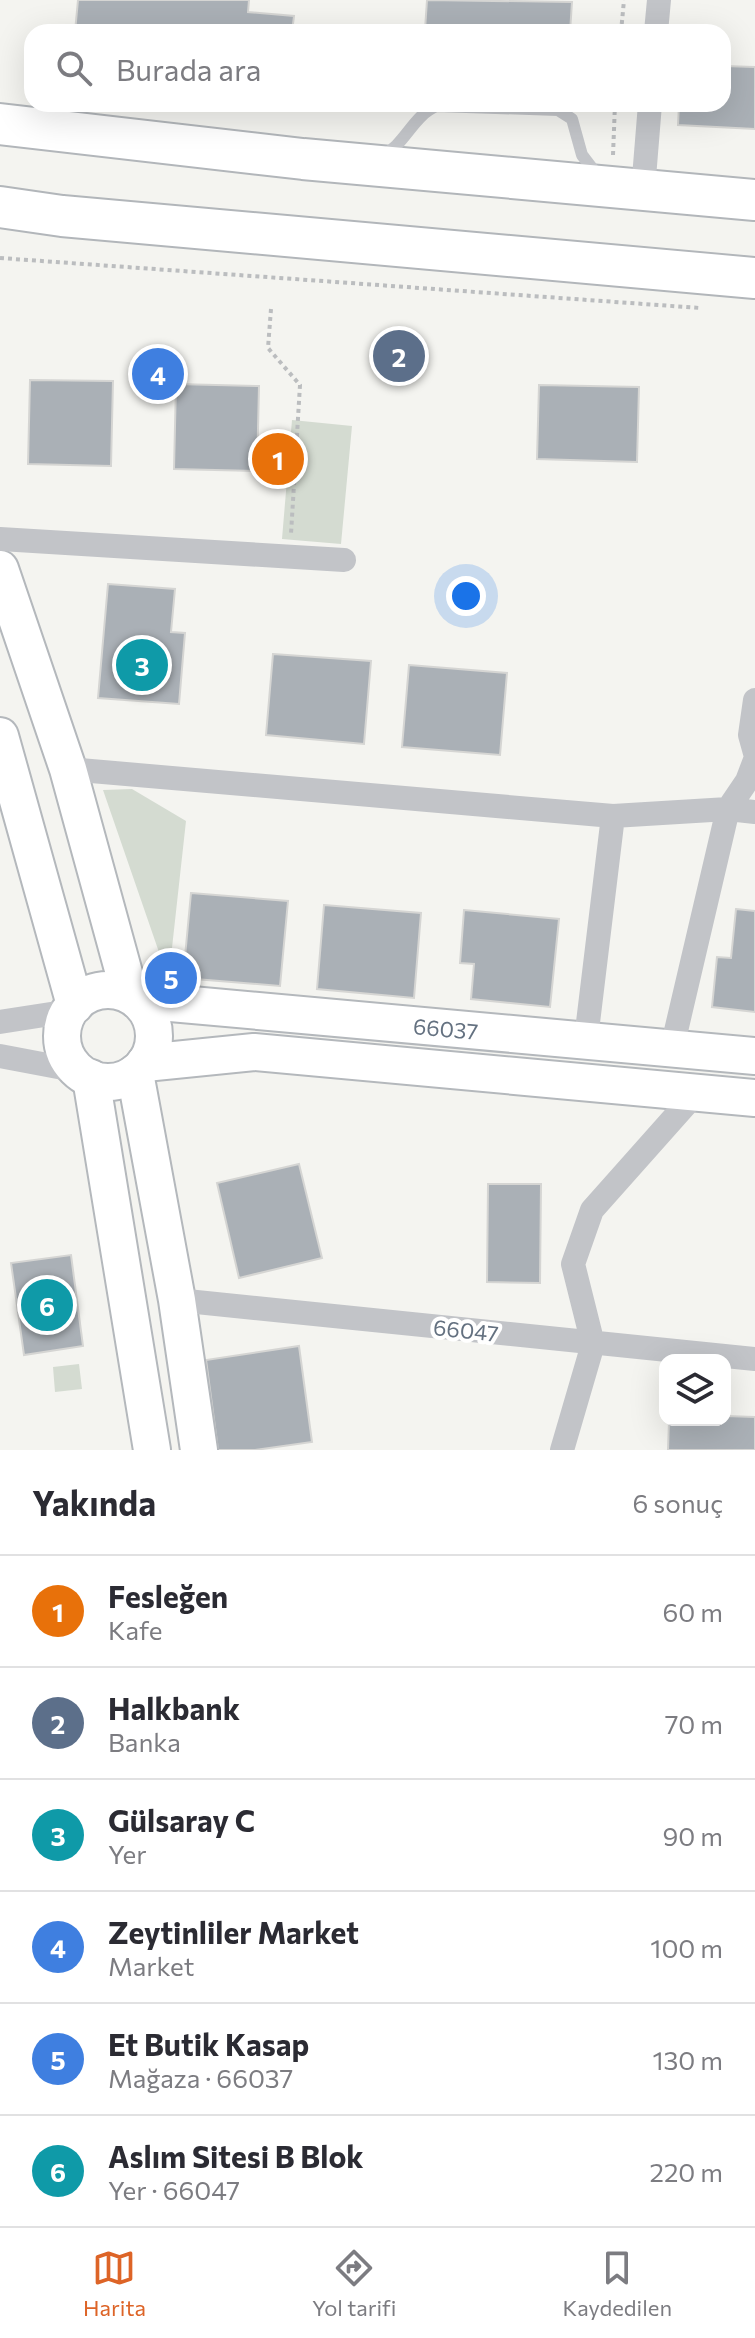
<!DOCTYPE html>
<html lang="tr">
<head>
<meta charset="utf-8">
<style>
	body { margin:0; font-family:Commissioner,sans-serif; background:#f2f2f3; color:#2b2b33 }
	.controls { position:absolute; right:24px; bottom:24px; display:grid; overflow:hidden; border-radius:16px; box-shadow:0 8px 32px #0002 }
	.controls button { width:72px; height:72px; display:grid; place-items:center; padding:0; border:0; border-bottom:2px solid #e1e1e2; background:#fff; color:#2b2b33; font:40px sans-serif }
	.you { position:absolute; left:466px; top:596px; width:28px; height:28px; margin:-20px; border:6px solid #fff; border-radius:50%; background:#1a73e8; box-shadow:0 0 0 12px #1a73e833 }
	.badge { display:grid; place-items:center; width:52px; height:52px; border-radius:50%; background:#dd6427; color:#fff; font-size:26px; font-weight:700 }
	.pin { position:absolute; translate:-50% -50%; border:4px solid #fff; box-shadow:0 2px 8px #0006 }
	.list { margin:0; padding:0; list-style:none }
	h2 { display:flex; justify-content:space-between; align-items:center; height:104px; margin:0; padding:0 32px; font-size:34px }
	h2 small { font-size:26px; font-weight:400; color:#7c7c81 }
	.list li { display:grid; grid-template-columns:52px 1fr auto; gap:24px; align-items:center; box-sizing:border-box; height:112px; padding:0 32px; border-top:2px solid #e1e1e2 }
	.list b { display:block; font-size:30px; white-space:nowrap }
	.list p { margin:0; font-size:26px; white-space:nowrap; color:#7c7c81 }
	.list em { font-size:26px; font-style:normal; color:#7c7c81 }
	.icon { flex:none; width:44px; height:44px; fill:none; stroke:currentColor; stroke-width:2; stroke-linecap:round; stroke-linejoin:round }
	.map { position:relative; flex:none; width:755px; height:1450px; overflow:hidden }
	.search { position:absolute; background:#fff; box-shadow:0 8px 32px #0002; left:24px; right:24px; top:24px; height:88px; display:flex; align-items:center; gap:20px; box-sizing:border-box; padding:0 28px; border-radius:24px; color:#7c7c81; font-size:30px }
	.sheet { height:776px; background:#fff }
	nav { display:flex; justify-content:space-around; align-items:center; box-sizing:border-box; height:112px; border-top:2px solid #e1e1e2; background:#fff; font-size:22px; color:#7c7c81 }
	nav a { display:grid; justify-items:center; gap:4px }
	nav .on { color:#dd6427 }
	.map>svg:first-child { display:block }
</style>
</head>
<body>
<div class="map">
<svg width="755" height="1450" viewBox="0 0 755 1450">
	<rect width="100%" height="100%" fill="#f4f4f0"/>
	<path fill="#d4dbd1" d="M292,420L352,426L341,544L282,539Z
		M132,789L186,821L170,966L161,958L103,790Z
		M79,1364L82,1389L55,1392L53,1367Z"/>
	<path fill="#aab0b6" stroke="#d5d5d3" stroke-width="2" d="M78,0H249L248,12L294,16L292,32H75Z
		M427,0L572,2L570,32L425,30Z
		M723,66L755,67V129L678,125L679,104H723Z
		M30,380L113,381L111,466L28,464Z
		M176,384L259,386L257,471L174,469Z
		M539,385L639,387L637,462L537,459Z
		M108,584L175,589L171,632L185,633L179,704L98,698Z
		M273,654L371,661L364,744L266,735Z
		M409,665L507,673L500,755L402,747Z
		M191,893L288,901L280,986L183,978Z
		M324,905L421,913L414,998L317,989Z
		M736,909L755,911V1012L712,1007L717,957L731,958Z
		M464,910L559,919L550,1007L471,999L474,964L460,963Z
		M299,1164L322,1258L239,1278L217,1183Z
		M488,1184H541L540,1283L487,1282Z
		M71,1255L83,1346L24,1355L11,1263Z
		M299,1346L312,1442L255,1450H218L206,1360Z
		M725,1416L755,1417V1450H668L669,1420H725Z"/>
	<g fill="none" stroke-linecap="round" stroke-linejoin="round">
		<g stroke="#b4b8bc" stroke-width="40">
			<g id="secondary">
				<path d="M0,569L68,769L130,995"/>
				<path d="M0,736L75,1005"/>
				<circle cx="108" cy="1036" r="46"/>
				<path id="s1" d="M137,1000L755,1056"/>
				<path d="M145,1063L254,1052L755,1098"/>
				<path d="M135,1073L177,1300L199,1450"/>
				<path d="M91,1078L152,1450"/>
			</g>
		</g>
		<g stroke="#b2b6ba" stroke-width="44">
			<path id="primary" d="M0,124L303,159L755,200
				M0,207L62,216L755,278"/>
		</g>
		<path stroke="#bbbdbf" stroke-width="4" stroke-dasharray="4 4" stroke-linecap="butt" d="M621,32L624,0
			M613,155L615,104
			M0,258L700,308
			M271,309L268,348L300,385L291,534"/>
		<path stroke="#c2c4c8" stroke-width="12" d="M382,156C405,145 413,115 437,106L558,110L572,119L582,155L598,176"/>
		<path stroke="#c2c4c8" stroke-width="24" d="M656,32L659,0
			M643,190L650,104
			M0,539L344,560
			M755,700L750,735L755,753
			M68,769L613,816L728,809L755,812
			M0,1022L70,1011
			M586,1039L613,816
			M672,1048L728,809L747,781L755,760
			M0,1056L79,1071
			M177,1300L755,1359
			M562,1450L593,1344L573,1264L592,1210L696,1093"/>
		<use href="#secondary" stroke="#fff" stroke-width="36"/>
		<use href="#primary" stroke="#fff" stroke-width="40"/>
	</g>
	<g text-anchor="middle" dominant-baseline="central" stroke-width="8" stroke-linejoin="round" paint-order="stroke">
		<g font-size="22" fill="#647180" stroke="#fff">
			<text stroke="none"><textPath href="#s1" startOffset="310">66037</textPath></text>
			<text transform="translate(466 1330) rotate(6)">66047</text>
		</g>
	</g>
</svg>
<div class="controls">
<button><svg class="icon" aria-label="layers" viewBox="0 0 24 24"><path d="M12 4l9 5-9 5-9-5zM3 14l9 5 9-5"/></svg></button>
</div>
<div class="you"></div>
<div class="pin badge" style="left:278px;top:459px;background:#e8710a">1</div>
<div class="pin badge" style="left:399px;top:356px;background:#5c6f8a">2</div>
<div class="pin badge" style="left:142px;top:665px;background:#0f9aa8">3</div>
<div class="pin badge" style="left:158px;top:374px;background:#3f7fe0">4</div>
<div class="pin badge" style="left:171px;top:978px;background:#3f7fe0">5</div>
<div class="pin badge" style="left:47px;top:1305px;background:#0f9aa8">6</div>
<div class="search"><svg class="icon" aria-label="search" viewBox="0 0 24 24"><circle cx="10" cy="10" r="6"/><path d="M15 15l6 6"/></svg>Burada ara</div>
</div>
<section class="sheet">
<h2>Yakında<small>6 sonuç</small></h2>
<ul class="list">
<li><span class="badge" style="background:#e8710a">1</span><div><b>Fesleğen</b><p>Kafe</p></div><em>60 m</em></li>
<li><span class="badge" style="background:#5c6f8a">2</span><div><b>Halkbank</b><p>Banka</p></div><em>70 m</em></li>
<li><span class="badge" style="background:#0f9aa8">3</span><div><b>Gülsaray C</b><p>Yer</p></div><em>90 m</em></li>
<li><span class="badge" style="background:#3f7fe0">4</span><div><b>Zeytinliler Market</b><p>Market</p></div><em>100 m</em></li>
<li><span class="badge" style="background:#3f7fe0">5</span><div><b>Et Butik Kasap</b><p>Mağaza · 66037</p></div><em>130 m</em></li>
<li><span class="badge" style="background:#0f9aa8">6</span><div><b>Aslım Sitesi B Blok</b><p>Yer · 66047</p></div><em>220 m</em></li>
</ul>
</section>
<nav>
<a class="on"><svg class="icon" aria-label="map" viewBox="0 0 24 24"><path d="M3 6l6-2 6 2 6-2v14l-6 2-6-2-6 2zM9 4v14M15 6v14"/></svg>Harita</a>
<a><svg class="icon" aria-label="directions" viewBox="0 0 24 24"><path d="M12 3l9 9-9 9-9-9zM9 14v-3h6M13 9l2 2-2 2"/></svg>Yol tarifi</a>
<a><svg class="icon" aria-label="saved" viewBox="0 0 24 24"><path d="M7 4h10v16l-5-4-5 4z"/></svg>Kaydedilen</a>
</nav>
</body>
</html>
